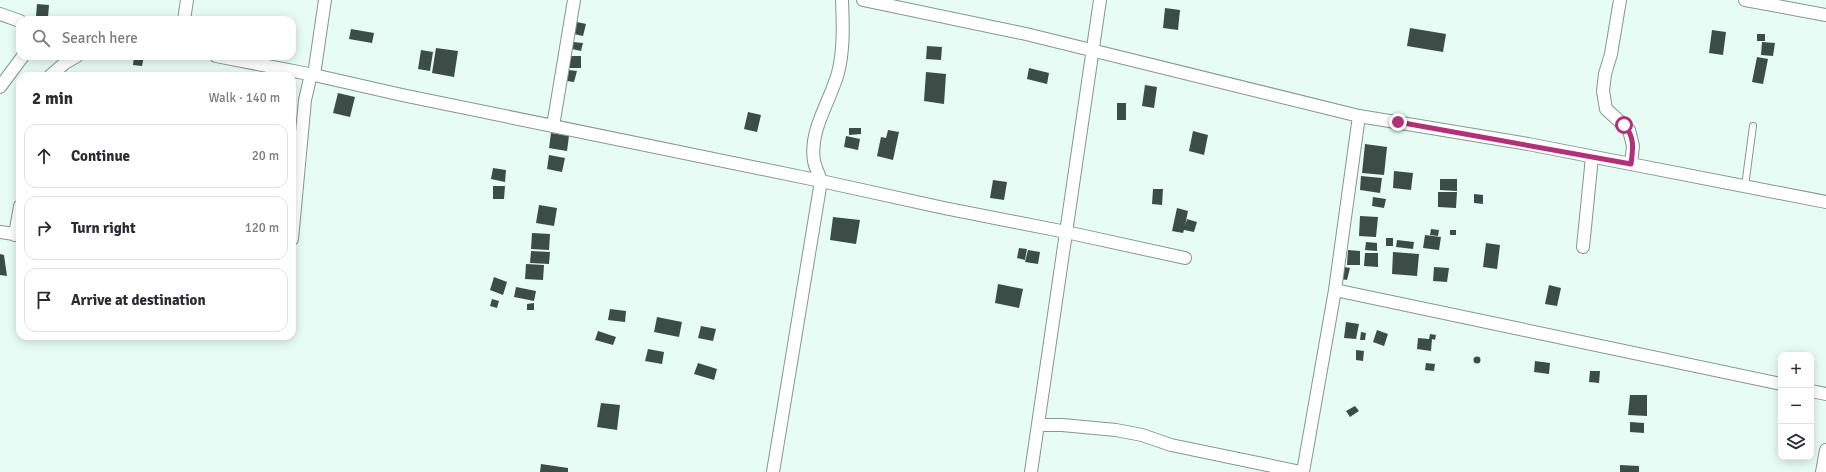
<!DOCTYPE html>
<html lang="en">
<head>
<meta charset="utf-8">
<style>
	body { margin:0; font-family:Signika,sans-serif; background:#f2f2f3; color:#2b2b33 }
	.controls { position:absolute; right:12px; bottom:12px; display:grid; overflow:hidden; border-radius:8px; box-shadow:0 2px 10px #0003 }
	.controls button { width:36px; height:36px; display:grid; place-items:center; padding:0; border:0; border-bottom:1px solid #e1e1e2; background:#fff; color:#2b2b33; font:20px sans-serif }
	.stop { position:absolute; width:12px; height:12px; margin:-9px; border:3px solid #b33078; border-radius:50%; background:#fff }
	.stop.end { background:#b33078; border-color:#fff; box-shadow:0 1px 4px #0008 }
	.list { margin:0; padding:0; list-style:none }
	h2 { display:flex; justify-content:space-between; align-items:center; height:52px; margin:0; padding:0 16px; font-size:17px }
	h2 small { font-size:13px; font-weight:400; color:#7c7c81 }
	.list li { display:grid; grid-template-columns:26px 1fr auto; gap:12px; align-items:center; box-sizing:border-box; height:64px; margin:0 8px 8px; padding:0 8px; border:1px solid #e1e1e2; border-radius:12px }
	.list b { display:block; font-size:15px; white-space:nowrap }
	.list em { font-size:13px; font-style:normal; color:#7c7c81 }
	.icon { flex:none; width:22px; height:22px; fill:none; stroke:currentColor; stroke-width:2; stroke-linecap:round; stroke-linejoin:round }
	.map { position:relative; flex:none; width:1826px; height:472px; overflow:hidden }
	.search { position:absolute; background:#fff; box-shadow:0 2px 10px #0003; left:16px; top:16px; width:280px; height:44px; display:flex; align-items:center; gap:10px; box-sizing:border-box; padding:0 14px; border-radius:12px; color:#7c7c81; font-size:15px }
	.panel { position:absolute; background:#fff; box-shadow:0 2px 10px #0003; left:16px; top:72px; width:280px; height:268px; border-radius:12px }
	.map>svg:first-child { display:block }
</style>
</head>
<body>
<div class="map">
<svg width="1826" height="472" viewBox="0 0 1826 472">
	<rect width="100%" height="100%" fill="#e7fcf4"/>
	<path fill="#3c4d47" d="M37,4L49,5L48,17L36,16Z
		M1165,8L1180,10L1178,30L1163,28Z
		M577,22L586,24L583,36L574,34Z
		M1410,28L1446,34L1443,52L1407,46Z
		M351,29L374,33L372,43L349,39Z
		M1712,30L1726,32L1723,55L1709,53Z
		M1757,34H1765V41H1757Z
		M573,42L583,43L581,51L572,49Z
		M1762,42L1775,43L1773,56L1761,55Z
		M927,46L942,47L941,60L926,59Z
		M436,48L458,51L454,77L432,73Z
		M421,50L433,52L430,71L418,69Z
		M134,56H144L142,66L133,65Z
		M570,56H581V68H570Z
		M1757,57L1768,59L1763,84L1752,82Z
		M1029,68L1049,73L1047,84L1027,79Z
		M569,70L577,71L574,82L567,81Z
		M926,72L946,74L944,104L924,101Z
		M1145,85L1157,87L1154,108L1142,106Z
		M338,93L355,97L350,117L333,113Z
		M1117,103H1126V120H1117Z
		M748,112L761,115L757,132L744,129Z
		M849,128H861V134L849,135Z
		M888,130L899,132L893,160L877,156L881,137L886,138Z
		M1193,131L1208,135L1204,155L1189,151Z
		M551,133L569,136L567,151L549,148Z
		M846,136L860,139L858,150L844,147Z
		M1365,144L1387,147L1384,175L1362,173Z
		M549,155L565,158L562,172L547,169Z
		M493,168L506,170L505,182L491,179Z
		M1394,171L1413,173L1411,190L1393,188Z
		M1361,176L1382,178L1380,193L1360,190Z
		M1440,179H1457V191L1440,190Z
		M993,180L1007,182L1004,200L990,198Z
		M493,186H505L504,199H493Z
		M1153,189H1163L1162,205L1152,204Z
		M1438,192H1457L1456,208L1438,207Z
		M1474,194L1483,195V204L1474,203Z
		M1373,197L1386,199L1384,208L1372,206Z
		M539,205L557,208L554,226L536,223Z
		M1177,208L1188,211L1185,226L1187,219L1197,222L1194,232L1184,230L1183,233L1172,231Z
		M1360,216L1378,217L1376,237L1359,236Z
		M833,217L860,220L856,244L830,240Z
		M1431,229L1439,230L1438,236L1430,235Z
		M1450,230H1456V235H1450Z
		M532,233L550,234L549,250L531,249Z
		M1425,235L1441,237L1439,250L1423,248Z
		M1386,238H1393V246H1386Z
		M1397,240L1414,242L1413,249L1396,247Z
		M1366,242L1377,243V251L1365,250Z
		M1486,243L1500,245L1497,269L1483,267Z
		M1019,248L1027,249L1025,260L1017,258Z
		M1028,250L1040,252L1038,264L1025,262Z
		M1348,250L1360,251V265H1347Z
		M531,251L550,252L549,264L530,263Z
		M1393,252L1419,254L1417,276L1392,274Z
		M1365,253H1378V267L1364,266Z
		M0,254L4,255L7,276L0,275Z
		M526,264L544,265L543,280L525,279Z
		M1344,267L1350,268L1347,280L1341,279Z
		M1434,267L1449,268L1447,282L1433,281Z
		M494,277L507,282L503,295L490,290Z
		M998,284L1023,289L1019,308L995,303Z
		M1549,285L1561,288L1557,306L1545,304Z
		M516,287L536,291L534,301L514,297Z
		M492,299L499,301L497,308L490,306Z
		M534,303V310H527V304Z
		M610,309L626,311L625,322L608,320Z
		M657,317L682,322L679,337L654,332Z
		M1346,322L1359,324L1356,339L1344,338Z
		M701,326L716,329L713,341L698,338Z
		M1377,330L1388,334L1384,346L1373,342Z
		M598,331L616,337L613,345L595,340Z
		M1361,332L1366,333L1365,340H1360Z
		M1430,334L1436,335L1435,340L1432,339L1431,351L1417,349L1418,338L1429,339Z
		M648,349L664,352L662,364L645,361Z
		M1356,350L1364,351L1363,361L1356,360Z
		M1473.5 360a3.5 3.5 0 1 1 7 0a3.5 3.5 0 1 1-7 0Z
		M1535,361L1550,363L1549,374L1534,372Z
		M698,363L717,369L714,380L694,374Z
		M1426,363L1435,364L1434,371L1425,370Z
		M1590,371H1600L1599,383L1589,382Z
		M1630,395H1647V416L1628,415Z
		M601,403L620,405L617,430L597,427Z
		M1355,406L1359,411L1350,417L1346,411Z
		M1630,422L1644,423V433L1630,432Z
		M541,464L568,468V472H540Z
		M1620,465L1639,466V472H1620Z"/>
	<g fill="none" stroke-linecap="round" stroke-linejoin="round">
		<g stroke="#849790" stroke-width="8">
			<path id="service" d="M1745,186L1753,126"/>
		</g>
		<g stroke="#849790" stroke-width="14">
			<path id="minor" d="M863,0L1026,34L1359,116L1528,144L1826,202
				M1620,0L1611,54L1605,74L1603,91L1606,109L1629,130L1633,146L1631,164
				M1745,0L1826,15
				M0,14L20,21
				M184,20L187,0
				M216,56L314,75L402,95L821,181L944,208L1066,232L1185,258
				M314,75L325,0
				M50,76L65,63L77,56
				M0,87L23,56
				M553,126L574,0
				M0,232L20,235
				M15,235L20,206
				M292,239L305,100L311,74
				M1583,247L1592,157
				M1335,290L1781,384
				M1811,391L1826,394
				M1038,425H1062L1116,430L1142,435L1171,445L1301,472
				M773,472L821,181C819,174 815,167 814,161C809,130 830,102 838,73C844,50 843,24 842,0
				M1031,472L1100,0
				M1303,472L1335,290L1359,116
				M1822,472L1826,450"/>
		</g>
		<use href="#service" stroke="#fff" stroke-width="6"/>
		<use href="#minor" stroke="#fff" stroke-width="12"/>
	</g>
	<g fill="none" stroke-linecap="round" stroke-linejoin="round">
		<path stroke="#b33078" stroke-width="5" d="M1398,122L1631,164C1633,149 1635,136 1624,125"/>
	</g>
</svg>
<div class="controls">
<button>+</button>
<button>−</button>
<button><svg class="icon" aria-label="layers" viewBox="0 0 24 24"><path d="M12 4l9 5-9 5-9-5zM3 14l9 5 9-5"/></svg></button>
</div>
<div class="stop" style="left:1624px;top:125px"></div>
<div class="stop end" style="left:1398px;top:122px"></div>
<div class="search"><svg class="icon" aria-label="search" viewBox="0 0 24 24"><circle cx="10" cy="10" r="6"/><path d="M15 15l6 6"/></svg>Search here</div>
<section class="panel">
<h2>2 min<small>Walk · 140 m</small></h2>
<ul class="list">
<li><svg class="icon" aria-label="ahead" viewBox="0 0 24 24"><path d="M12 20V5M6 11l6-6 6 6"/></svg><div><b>Continue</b></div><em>20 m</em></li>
<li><svg class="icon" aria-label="right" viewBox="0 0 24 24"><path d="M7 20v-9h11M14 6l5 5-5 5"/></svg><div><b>Turn right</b></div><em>120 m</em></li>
<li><svg class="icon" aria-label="arrive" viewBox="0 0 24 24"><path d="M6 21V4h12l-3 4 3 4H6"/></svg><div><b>Arrive at destination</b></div></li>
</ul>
</section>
</div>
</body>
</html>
